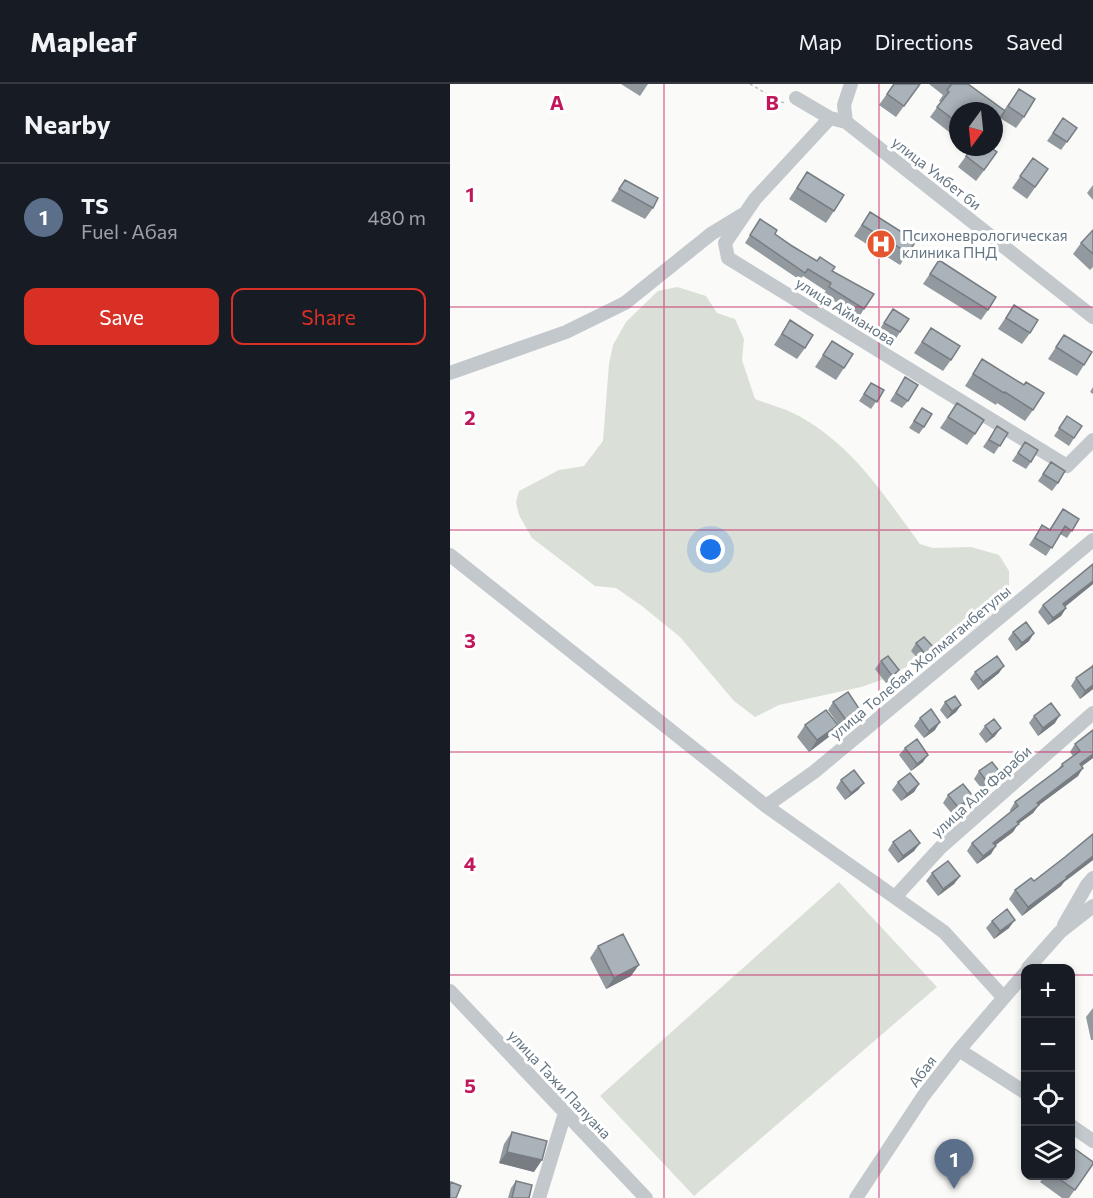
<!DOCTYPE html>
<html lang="en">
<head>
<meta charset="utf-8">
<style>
	body { margin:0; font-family:Commissioner,sans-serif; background:#20242c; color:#f1f3f6 }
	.controls { position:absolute; right:18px; bottom:18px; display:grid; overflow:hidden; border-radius:12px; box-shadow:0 3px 9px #0003 }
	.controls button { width:54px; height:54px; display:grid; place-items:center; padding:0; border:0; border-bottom:2px solid #363941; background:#171b24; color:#f1f3f6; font:30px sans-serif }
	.compass { position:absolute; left:499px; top:18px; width:54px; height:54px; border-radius:50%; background:#171b24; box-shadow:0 3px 9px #0003; rotate:195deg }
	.you { position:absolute; left:261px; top:466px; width:21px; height:21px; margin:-15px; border:4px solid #fff; border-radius:50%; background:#1a73e8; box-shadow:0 0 0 9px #1a73e833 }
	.badge { display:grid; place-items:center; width:39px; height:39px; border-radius:50%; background:#d93025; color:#fff; font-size:20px; font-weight:700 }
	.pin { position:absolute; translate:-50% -50px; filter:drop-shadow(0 2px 3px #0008) }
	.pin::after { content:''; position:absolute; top:32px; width:21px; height:18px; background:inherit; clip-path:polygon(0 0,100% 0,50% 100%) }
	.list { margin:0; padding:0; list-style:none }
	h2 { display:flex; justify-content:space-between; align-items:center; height:78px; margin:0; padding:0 24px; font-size:26px }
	h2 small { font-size:20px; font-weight:400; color:#9ea1a6 }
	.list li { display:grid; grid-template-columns:39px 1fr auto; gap:18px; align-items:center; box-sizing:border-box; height:108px; padding:0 24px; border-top:2px solid #363941 }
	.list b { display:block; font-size:22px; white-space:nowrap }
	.list p { margin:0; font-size:20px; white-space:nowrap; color:#9ea1a6 }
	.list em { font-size:20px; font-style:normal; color:#9ea1a6 }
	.actions { display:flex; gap:12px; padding:18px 24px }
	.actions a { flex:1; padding:14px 0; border:2px solid #d93025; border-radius:12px; text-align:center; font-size:21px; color:#d93025 }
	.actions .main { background:#d93025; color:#fff }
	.icon { flex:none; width:33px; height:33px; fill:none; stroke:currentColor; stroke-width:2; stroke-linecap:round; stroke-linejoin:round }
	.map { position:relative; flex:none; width:643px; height:1114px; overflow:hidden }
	header { display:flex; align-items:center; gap:36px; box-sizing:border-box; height:84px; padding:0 30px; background:#171b24; border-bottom:2px solid #363941 }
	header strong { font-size:28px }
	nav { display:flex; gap:33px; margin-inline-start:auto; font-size:21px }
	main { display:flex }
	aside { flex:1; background:#171b24 }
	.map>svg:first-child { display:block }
</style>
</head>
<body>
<header>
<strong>Mapleaf</strong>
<nav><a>Map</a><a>Directions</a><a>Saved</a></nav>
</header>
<main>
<aside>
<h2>Nearby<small></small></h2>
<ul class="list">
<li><span class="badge" style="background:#5c6f8a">1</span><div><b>TS</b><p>Fuel · Абая</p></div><em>480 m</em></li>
</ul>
<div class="actions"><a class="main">Save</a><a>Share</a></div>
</aside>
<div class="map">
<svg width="643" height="1114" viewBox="0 0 643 1114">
	<rect width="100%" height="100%" fill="#fafaf8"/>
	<path fill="#dadfd7" d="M227,203L256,212L267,229L285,235L294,255L292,276L305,315C317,320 331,323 343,329C401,358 433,410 470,460L483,464L521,463L549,471L559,487V516L519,549L434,595L411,603L329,621L305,633L284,617L230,553L192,522L166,504L145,502L82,454L69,431L66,418L69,407L109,386L134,382L153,357L159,280L163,261L176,238L208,207Z
		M389,798L487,903L244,1112L150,1012Z"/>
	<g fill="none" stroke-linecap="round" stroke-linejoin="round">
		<path stroke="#bbbfc2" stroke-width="1.5" stroke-dasharray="3 3" stroke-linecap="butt" d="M300,0L331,18L336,19"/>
		<path stroke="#c3c8cc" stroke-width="14" d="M346,14L380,34L396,38L643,233
			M380,34L305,115L275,159L278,174L617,382L643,356
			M396,38L394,21L401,0
			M0,289L116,248L175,219L261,150L292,131
			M0,471L316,722L494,848L553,913
			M316,722L364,688L643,456
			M445,813L490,764L643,629
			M614,841L637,801L643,794
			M578,884L610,848L643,822
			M0,907L196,1114
			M509,966L576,1009
			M620,1041L643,1057
			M89,1114L115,1029
			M406,1114L474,1011L509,966L576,888"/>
	</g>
	<path fill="#929a9f" d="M171,0H198L190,12Z
		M444,0H470L446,33L429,21Z
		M479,0H518L554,26L569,5L574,33L566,44L550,34L544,43V27H508V55L480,33L491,18L489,17L493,11Z
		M613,34L627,44L611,66L597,57Z
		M516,72L539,80L526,97L508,83Z
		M583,74L598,85L577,115L562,104Z
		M357,88L384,127L376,139L339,115Z
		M175,96L203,124L195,135L161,117Z
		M643,101V116L637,109Z
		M420,128L458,169L450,181L404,152Z
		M310,135L325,150L382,187L414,225L409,233L373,210L376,207L353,192L350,196L295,159Z
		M643,146V183L640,186L623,170L631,159Z
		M489,176L538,226L531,236L473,200Z
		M564,221L580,249L572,260L548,245Z
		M443,225L450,248L445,256L429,246Z
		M340,236L355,264L347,275L324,261Z
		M481,244L501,276L493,287L464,269Z
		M614,251L634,281L627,292L598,275Z
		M382,257L394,284L386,296L365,283Z
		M532,275L574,301L583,326L575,337L547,319L546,321L515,302Z
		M455,293L458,317L452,324L440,317Z
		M421,299L434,306L421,325L409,317Z
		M643,303V310L640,308Z
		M507,319L525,350L517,361L490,344Z
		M472,324L474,343L469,350L459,344Z
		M617,332L624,354L619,362L604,352Z
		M547,342L558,349L544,370L533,363Z
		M575,358L581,378L576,385L562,377Z
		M601,378L608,399L602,407L588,397Z
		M613,425L629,435L617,454L610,450L596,472L579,461L592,441L599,446Z
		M643,480V500L615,523L616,524L611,532L598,541L588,528L593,521Z
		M563,548L584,549L579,557L566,567L558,555Z
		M466,559L479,573L472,579L461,567Z
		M431,577L443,594L436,599L425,585Z
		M643,580V605L630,615L621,602L626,594L641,583Z
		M525,588L549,589L528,606L520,595Z
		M383,618L410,626L405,634L391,644L378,626Z
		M495,618L511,621L506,628L497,635L490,626Z
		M584,632L605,639L588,652L579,639Z
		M470,634L485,646L474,654L464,642Z
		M355,641L380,652L359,668L347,653Z
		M535,642L545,652L536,659L529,650Z
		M643,646V674L632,682L628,692L589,721L583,729L568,740L563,748L545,761L541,770L527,780L517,767L522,759L561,728L560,726L565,718L607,687L612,680L623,672L620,668L625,660Z
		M455,664L473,678L461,687L449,671Z
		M529,687L544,696L532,705L524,695Z
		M391,696L414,699L408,706L395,716L386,704Z
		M448,698L469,700L464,708L451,717L442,706Z
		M498,711L523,712L517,720L503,731L493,719Z
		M643,750V776L614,798L611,802L572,832L559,815L565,806L584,797L615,773Z
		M443,758L470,759L464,767L448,779L438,766Z
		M482,789L510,792L504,800L488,812L476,797Z
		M542,837L559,844L544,855L536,844Z
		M148,862L181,892L156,905L140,874Z
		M643,924V956H641L636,933Z
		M62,1048L84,1088L49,1079L54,1060Z
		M643,1080L619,1114H612L590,1098L595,1092H621Z
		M66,1097L79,1114H58L61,1104Z"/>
	<path fill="#777d82" d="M643,497V500L608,528L613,520Z
		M616,524L611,532L598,541L603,534Z
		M584,549L579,557L566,567L572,559Z
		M485,565L479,573L472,579L477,572Z
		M554,582L549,589L528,606L533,598Z
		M449,586L443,594L436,599L442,592Z
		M643,601V605L630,615L635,607Z
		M511,621L506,628L497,635L502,627Z
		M410,626L405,634L391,644L396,636Z
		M610,631L605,639L588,652L593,644Z
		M490,638L485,646L474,654L479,647Z
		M388,641L380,652L359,668L367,656Z
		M551,644L545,652L536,659L542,651Z
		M643,670V674L624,688L630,680Z
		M478,671L473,678L461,687L467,680Z
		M633,684L628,692L581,727L587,719Z
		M550,688L544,696L532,705L537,698Z
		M414,699L408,706L395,716L401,709Z
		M469,700L464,708L451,717L457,710Z
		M523,712L517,720L503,731L508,723Z
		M589,721L583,729L568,740L563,748L538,767L543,759L567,738Z
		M470,759L464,767L448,779L453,772Z
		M546,762L541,770L527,780L533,772Z
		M643,772V776L614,798L611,802L572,832L578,823Z
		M510,792L504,800L488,812L493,805Z
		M565,836L559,844L544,855L550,847Z
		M189,881L181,892L156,905L164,894Z
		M57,1068L92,1076L84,1088L49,1079Z"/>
	<path fill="#aab3b9" stroke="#777d82" stroke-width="1.5" d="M444,0H470L454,22L437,10Z
		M500,0H518L555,27L545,41H544V27H508V39L487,23L499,8L497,6L501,1Z
		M569,5L585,15L574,33L558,22Z
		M613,34L627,44L617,58L603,49Z
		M523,63H540L547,68L534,86L516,72Z
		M583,74L598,85L585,103L570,92Z
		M357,88L394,111L384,127L347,104Z
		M175,96L208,114L203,124L169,105Z
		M420,128L466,157L458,169L412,141Z
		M310,135L327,146L325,150L342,162L367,177L370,173L385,183L382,187L424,210L414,225L379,203L381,199L358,185L355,189L300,151Z
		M643,146V170L631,159Z
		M489,176L546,213L538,226L480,190Z
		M564,221L588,236L580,249L556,234Z
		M443,225L459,235L450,248L434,239Z
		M340,236L363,251L355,264L332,250Z
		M481,244L510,262L501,276L472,258Z
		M614,251L642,268L634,281L606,263Z
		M382,257L403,270L394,284L373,271Z
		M532,275L574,301L576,298L594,309L583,326L555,308L554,309L523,290Z
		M455,293L468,301L458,317L446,309Z
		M421,299L434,306L427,318L414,310Z
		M507,319L534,336L525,350L498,333Z
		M472,324L482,330L474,343L464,337Z
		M617,332L632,342L624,354L609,344Z
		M547,342L558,349L550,362L539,356Z
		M575,358L588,366L581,378L568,369Z
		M601,378L615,387L608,399L593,390Z
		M613,425L629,435L622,447L615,442L602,464L585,454L592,441L600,446Z
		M643,480V497L613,520L616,524L603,534L593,521Z
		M576,538L584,549L572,559L563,548Z
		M474,553L485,565L477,572L466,559Z
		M438,572L449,586L442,592L431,577Z
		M547,572L554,582L533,598L525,588Z
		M643,582V601L635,607L626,594Z
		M398,608L410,626L396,636L383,618Z
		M505,612L511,621L502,627L495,618Z
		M601,619L610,631L593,644L584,632Z
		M481,625L490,638L479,647L470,634Z
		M376,626L388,641L367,656L355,641Z
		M544,635L551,644L542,651L535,642Z
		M643,646V670L630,680L633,684L587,719L589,721L567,738L569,740L543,759L546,762L533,772L522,759L568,722L565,718L613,682L612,680L630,667L625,660Z
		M467,655L478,671L467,680L455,664Z
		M542,678L550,688L537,698L529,687Z
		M404,686L414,699L401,709L391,696Z
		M460,689L469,700L457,710L448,698Z
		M513,700L523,712L508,723L498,711Z
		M460,746L470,759L453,772L443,758Z
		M643,750V772L616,793L617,794L578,823L565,806L581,794L584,797L615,773Z
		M498,777L510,792L493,805L482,789Z
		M557,825L565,836L550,847L542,837Z
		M173,850L189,881L164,894L148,862Z
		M62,1048L97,1057L92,1076L57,1068Z
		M621,1062L643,1078V1080L625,1106L605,1092H621Z
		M66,1097L82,1101L79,1114H62Z
		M1,1098L11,1102L6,1114H0V1101Z"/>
	<path fill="none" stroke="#c2185b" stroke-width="1.5" stroke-opacity="0.55" d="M214,0V1114M429,0V1114M0,223H643M0,446H643M0,668H643M0,891H576M620,891H643"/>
	<defs>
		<g id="hospital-disc" transform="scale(1.5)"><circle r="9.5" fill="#e4572e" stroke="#fff"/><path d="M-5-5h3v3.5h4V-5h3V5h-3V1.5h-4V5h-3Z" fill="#fff"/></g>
	</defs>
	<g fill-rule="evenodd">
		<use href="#hospital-disc" x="431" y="160"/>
	</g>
	<g text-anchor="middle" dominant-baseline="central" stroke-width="6" stroke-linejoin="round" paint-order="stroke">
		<g font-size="15" fill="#657683" stroke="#fff">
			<text transform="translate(487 89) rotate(38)">улица Умбет би</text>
			<text transform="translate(396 227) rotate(32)">улица Айманова</text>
			<text transform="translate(470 578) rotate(-40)">улица Толебая Жолмаганбетулы</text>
			<text transform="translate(531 707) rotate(-42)">улица Аль Фараби</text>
			<text transform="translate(472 987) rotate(-53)">Абая</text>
			<text transform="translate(110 1000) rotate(47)">улица Тажи Палуана</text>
		</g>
		<g font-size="15" fill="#657683" stroke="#fff" text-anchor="start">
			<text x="452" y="151">Психоневрологическая<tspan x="452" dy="17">клиника ПНД</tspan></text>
		</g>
	</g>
	<g font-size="20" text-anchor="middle" font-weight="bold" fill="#c2185b" stroke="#fff" stroke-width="6" stroke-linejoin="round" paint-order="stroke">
		<text x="107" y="26">A</text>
		<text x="322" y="26">B</text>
		<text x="20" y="118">1</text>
		<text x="20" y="341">2</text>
		<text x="20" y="564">3</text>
		<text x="20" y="787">4</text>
		<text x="20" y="1009">5</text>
	</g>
</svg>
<div class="controls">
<button>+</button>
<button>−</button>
<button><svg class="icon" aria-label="locate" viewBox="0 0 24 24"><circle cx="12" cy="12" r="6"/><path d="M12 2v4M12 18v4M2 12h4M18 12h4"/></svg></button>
<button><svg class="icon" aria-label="layers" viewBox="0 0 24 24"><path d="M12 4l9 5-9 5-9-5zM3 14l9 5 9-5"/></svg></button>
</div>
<svg class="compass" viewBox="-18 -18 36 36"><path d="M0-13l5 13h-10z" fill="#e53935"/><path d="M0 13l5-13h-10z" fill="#9ea1a6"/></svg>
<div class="you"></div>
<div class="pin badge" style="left:504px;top:1105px;background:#5c6f8a">1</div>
</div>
</main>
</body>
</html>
